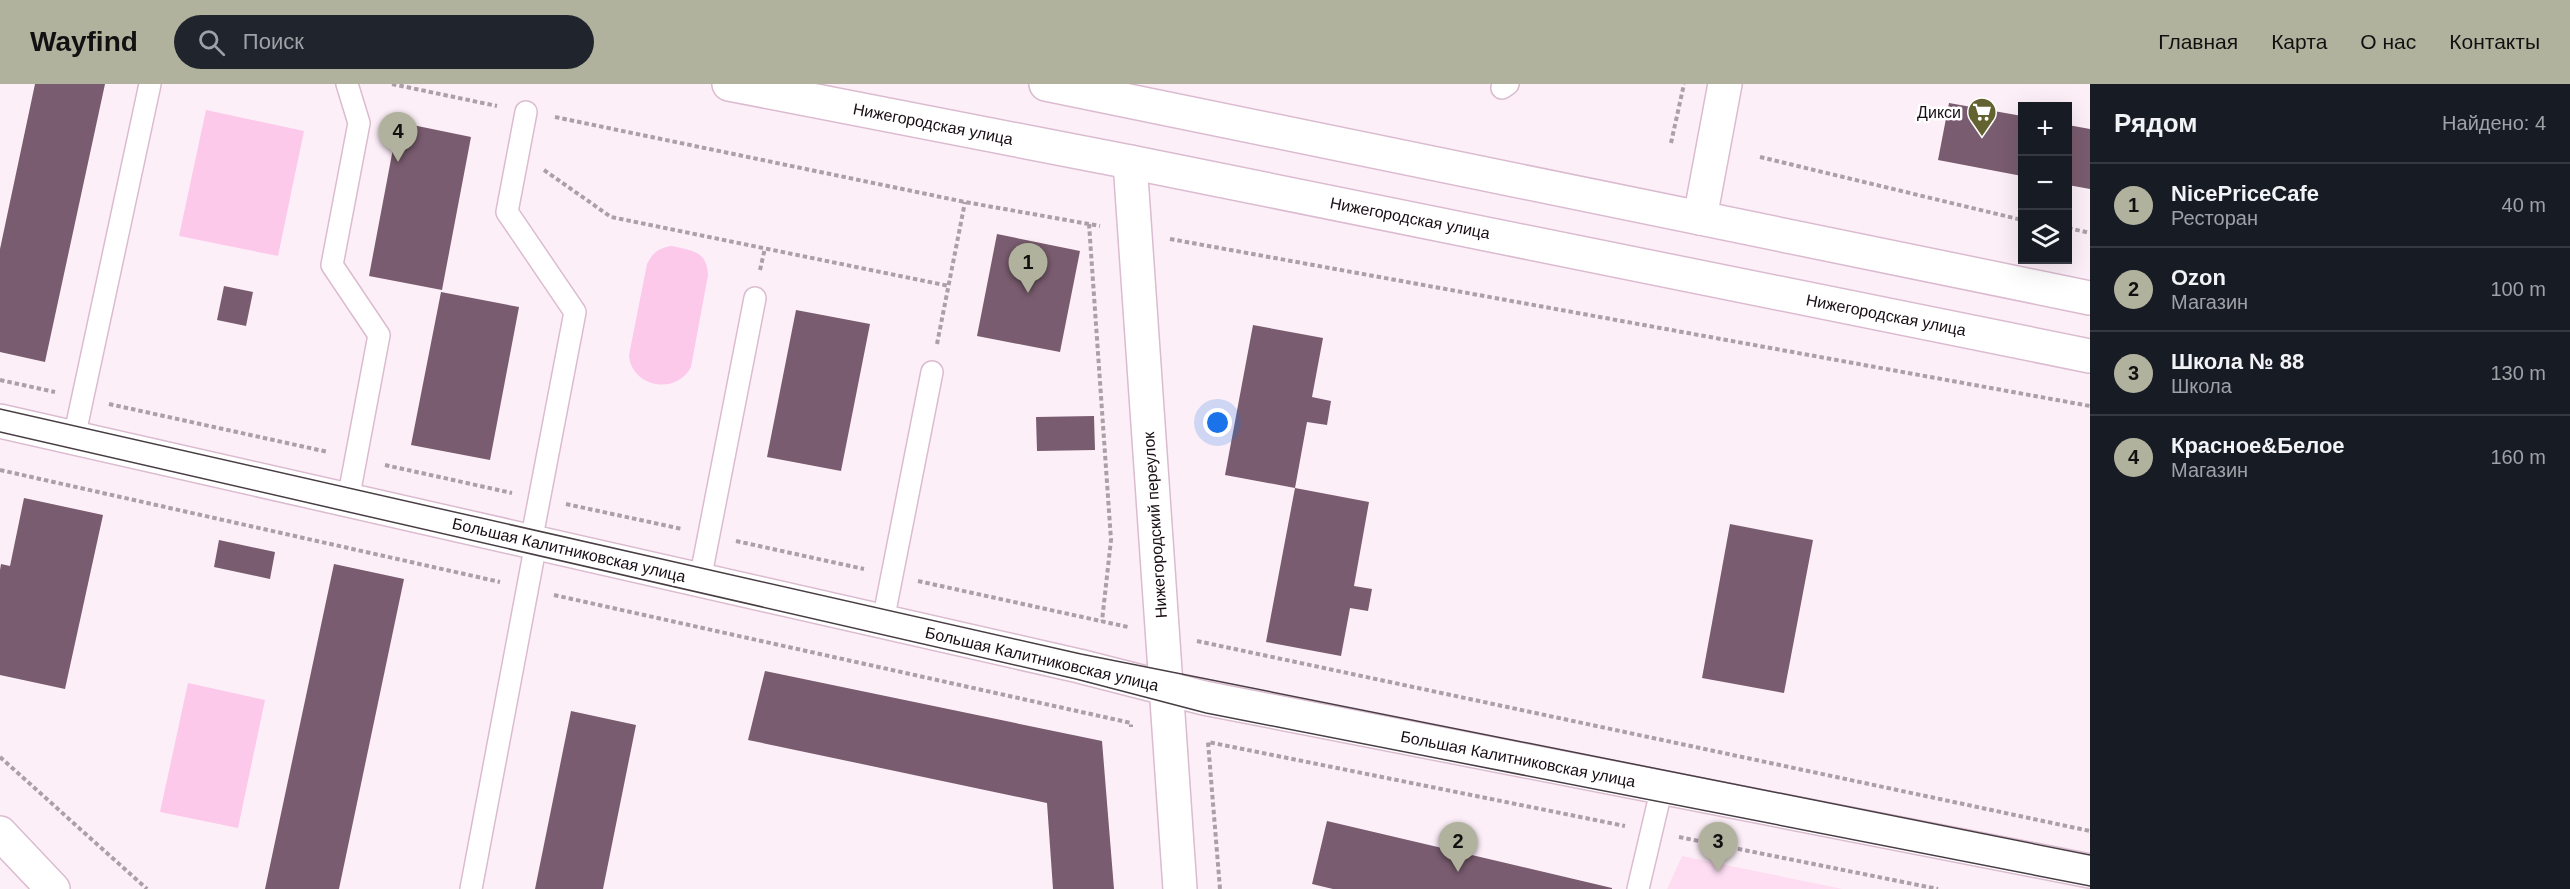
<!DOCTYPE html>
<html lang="ru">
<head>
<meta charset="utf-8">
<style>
	body { margin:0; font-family:Helvetica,sans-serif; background:#20242c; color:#f1f3f6 }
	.controls { position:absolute; right:18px; top:18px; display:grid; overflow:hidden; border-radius:0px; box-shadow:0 6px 24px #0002 }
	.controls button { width:54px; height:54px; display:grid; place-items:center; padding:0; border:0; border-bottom:2px solid #363941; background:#171b24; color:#f1f3f6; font:30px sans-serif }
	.you { position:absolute; left:1218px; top:339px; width:21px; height:21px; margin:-15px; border:4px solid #fff; border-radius:50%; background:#1a73e8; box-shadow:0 0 0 9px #1a73e833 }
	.badge { display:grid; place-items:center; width:39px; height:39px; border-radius:50%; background:#b1b29d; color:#111; font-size:20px; font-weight:700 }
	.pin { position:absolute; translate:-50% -50px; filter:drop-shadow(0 2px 3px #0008) }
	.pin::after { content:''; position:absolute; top:32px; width:21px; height:18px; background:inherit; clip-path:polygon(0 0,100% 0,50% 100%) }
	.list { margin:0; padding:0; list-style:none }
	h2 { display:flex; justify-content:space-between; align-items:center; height:78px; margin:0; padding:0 24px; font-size:26px }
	h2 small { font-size:20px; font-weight:400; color:#9ea1a6 }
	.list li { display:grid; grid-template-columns:39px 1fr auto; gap:18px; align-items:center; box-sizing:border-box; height:84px; padding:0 24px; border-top:2px solid #363941 }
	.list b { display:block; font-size:22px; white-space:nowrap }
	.list p { margin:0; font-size:20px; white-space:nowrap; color:#9ea1a6 }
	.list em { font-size:20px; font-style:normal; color:#9ea1a6 }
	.icon { flex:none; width:33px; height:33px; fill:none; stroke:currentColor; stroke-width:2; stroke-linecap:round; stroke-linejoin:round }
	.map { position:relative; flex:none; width:2090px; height:805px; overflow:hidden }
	header { display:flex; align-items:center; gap:36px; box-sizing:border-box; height:84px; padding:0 30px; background:#b1b29d; color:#111 }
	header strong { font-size:28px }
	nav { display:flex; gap:33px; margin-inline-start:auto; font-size:21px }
	.search { width:420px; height:54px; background:#20242c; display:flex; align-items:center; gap:15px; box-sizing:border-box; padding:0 21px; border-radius:33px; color:#9ea1a6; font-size:22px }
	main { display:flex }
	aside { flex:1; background:#171b24 }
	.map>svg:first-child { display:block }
</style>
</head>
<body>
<header>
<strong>Wayfind</strong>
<div class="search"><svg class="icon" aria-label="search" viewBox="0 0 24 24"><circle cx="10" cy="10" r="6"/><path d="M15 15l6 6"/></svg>Поиск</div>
<nav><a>Главная</a><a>Карта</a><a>О нас</a><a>Контакты</a></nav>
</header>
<main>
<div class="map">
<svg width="2090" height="805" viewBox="0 0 2090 805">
	<rect width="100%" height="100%" fill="#fdeff8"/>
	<path fill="#feddf3" d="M1682,772L1843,805H1667Z"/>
	<path fill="#fcc9eb" d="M206,26L304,47L278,172L179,152Z
		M672,162C693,167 707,167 708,191L691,283C676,312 631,303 629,271L647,180C653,168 659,164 672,162Z
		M188,599L265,616L238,744L160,728Z"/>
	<path fill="#795c6f" d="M35,0H105L45,278L0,268V165Z
		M1949,19L2022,32V92L1938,76Z
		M398,38L471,53L442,206L369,192Z
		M2068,41L2090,45V105L2068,101Z
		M997,150L1080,167L1060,268L977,252Z
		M224,202L253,208L246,242L217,236Z
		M441,208L519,223L490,376L411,361Z
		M796,226L870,240L841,387L767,373Z
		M1253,241L1323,254L1312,313L1331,317L1327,341L1307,338L1295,404L1369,418L1354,502L1372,505L1368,527L1350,524L1341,572L1266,558L1295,404L1225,391Z
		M1094,332L1095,366L1037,367L1036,333Z
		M24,414L103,431L65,605L0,591V486L1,480L10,482Z
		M1730,440L1813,456L1784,609L1702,594Z
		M219,456L275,468L270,495L214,483Z
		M334,480L404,495L374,638L339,805H265Z
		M765,587L1102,657L1114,805H1053L1047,719L748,656Z
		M571,627L636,641L603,805H535Z
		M1327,737L1612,804V805H1333L1312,800Z"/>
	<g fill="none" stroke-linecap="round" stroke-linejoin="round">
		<g stroke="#dbbbd0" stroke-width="24">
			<path id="service" d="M347,0L359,39L332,181L379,251L348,416
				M1502,4L1508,0
				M526,28L507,128L575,228L531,458
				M74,354L150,0
				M700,496L755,214
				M883,537L932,288
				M471,805L536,459
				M1638,805L1662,703"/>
		</g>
		<g stroke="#dbbbd0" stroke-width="36">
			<path id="minor" d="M1130,78L1180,805
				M1700,134L1725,0
				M0,337L1079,582L1204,614L2090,787"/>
		</g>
		<g stroke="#dbbbd0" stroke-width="36">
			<path id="tertiary" d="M0,749L53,805"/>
		</g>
		<g stroke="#dbbbd0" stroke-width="36">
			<path id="primary" d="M729,0L1130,78L2090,272
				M1046,0L2090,214"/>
		</g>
		<path stroke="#aca0a8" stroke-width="4" stroke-dasharray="4.5 3" stroke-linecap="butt" d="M392,0L497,22
			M555,33L965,118L1100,142
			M1671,59L1684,0
			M1760,73L2022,136
			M544,86L611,133L949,202
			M1089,140L1111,456L1102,537
			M2068,144L2090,149
			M1170,155L2090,322
			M760,186L765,164
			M937,260L965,118
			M0,296L55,308
			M109,320L328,368
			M385,381L512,409
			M0,386L500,498
			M566,420L682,445
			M736,457L864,485
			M918,497L1128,543
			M554,511L1131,639V643
			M1197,557L2090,747
			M0,673L147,805
			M1679,753L1938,805
			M1220,805L1208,658L1625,742"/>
		<use href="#service" stroke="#fff" stroke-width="21"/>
		<use href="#minor" stroke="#fff" stroke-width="33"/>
		<use href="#tertiary" stroke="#fff" stroke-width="33"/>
		<use href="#primary" stroke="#fff" stroke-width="33"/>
		<path stroke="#483d44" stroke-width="1.5" d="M0,325L1081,570L2090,771
			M0,348L1076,595L1206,629L2090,802"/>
	</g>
	<defs>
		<g id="supermarket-pin" transform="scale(1.5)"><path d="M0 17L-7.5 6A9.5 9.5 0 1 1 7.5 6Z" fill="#626330" stroke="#fff"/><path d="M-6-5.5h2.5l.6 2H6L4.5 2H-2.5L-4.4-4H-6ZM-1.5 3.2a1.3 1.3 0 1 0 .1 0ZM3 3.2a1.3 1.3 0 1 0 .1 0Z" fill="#fff"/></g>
	</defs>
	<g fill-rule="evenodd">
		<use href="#supermarket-pin" x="1982" y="28"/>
	</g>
	<g text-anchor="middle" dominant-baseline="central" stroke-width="5" stroke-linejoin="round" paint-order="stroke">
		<g font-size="16" fill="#180d14" stroke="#fff" text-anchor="end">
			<text x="1961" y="28">Дикси</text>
		</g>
		<g font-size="16" fill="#180d14" stroke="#fff">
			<text transform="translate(933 40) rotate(11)">Нижегородская улица</text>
			<text transform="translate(1410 134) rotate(11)">Нижегородская улица</text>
			<text transform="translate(1886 231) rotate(11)">Нижегородская улица</text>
			<text transform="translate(1155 441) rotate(-94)">Нижегородский переулок</text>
			<text transform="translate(569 466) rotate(13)">Большая Калитниковская улица</text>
			<text transform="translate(1042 575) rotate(13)">Большая Калитниковская улица</text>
			<text transform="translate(1518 675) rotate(11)">Большая Калитниковская улица</text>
		</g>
	</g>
</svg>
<div class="controls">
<button>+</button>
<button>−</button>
<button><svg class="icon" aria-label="layers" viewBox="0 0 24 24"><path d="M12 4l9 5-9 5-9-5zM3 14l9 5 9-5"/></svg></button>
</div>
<div class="you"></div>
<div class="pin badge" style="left:1028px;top:209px">1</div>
<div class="pin badge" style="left:1458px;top:788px">2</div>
<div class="pin badge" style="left:1718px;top:788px">3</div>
<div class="pin badge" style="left:398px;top:78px">4</div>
</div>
<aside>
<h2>Рядом<small>Найдено: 4</small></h2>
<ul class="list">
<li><span class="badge">1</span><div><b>NicePriceCafe</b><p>Ресторан</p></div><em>40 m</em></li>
<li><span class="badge">2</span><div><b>Ozon</b><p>Магазин</p></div><em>100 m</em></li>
<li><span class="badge">3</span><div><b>Школа № 88</b><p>Школа</p></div><em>130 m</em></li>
<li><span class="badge">4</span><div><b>Красное&amp;Белое</b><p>Магазин</p></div><em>160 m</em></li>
</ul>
</aside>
</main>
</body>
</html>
